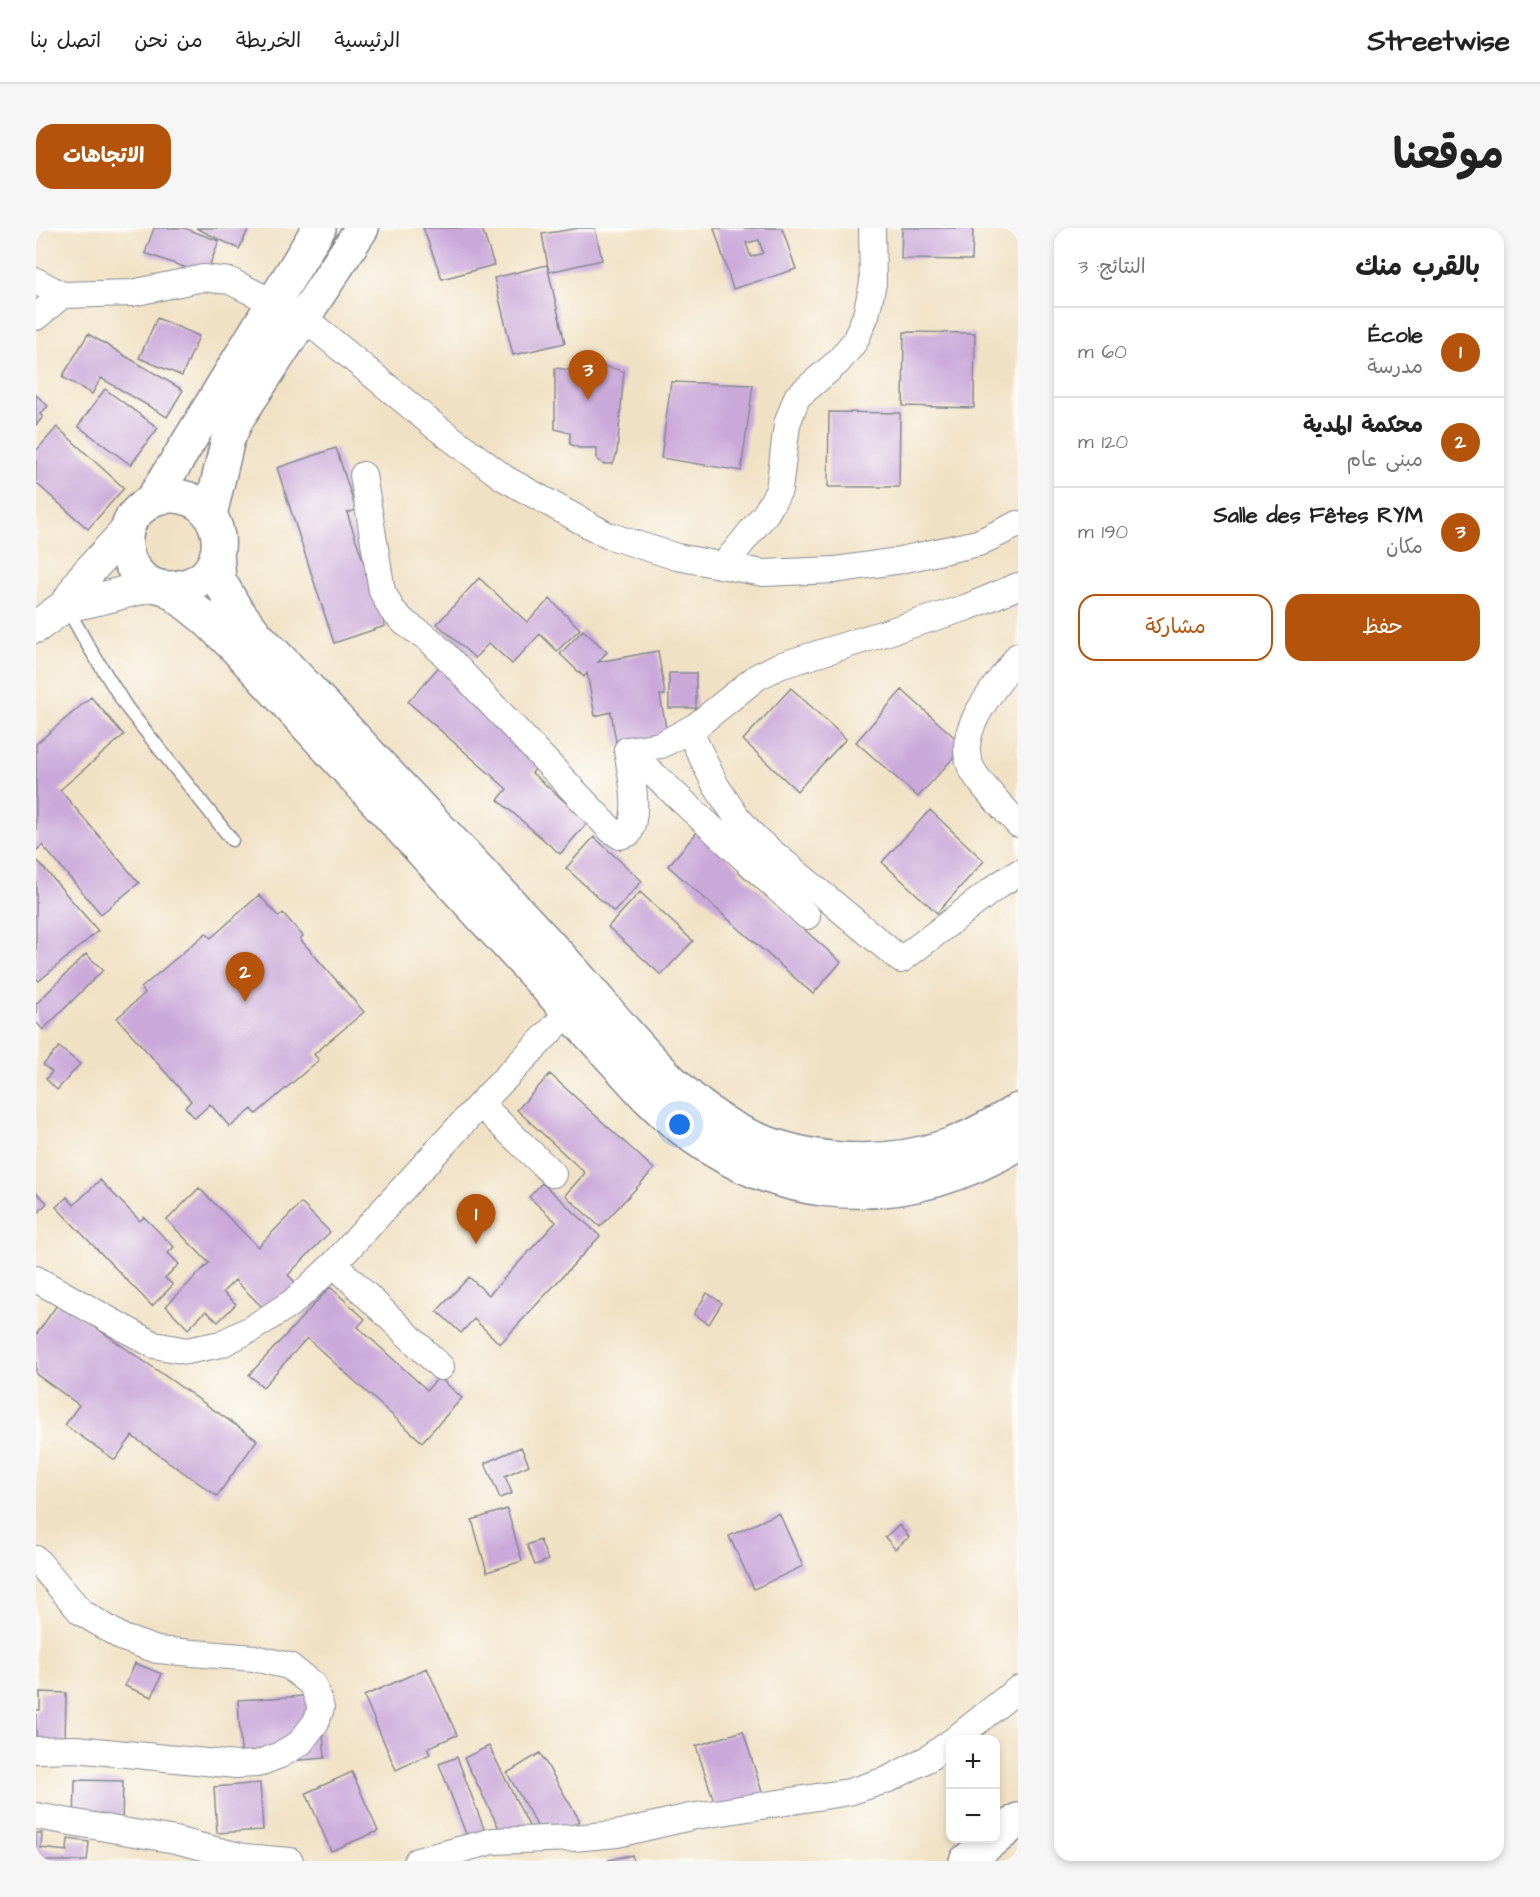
<!DOCTYPE html>
<html lang="ar">
<head>
<meta charset="utf-8">
<style>
	body { margin:0; font-family:"Architects Daughter","Playpen Sans Arabic",sans-serif; background:#f6f6f6; color:#222; direction:rtl }
	.controls { position:absolute; right:18px; bottom:18px; display:grid; overflow:hidden; border-radius:12px; box-shadow:0 3px 9px #0003 }
	.controls button { width:54px; height:54px; display:grid; place-items:center; padding:0; border:0; border-bottom:2px solid #e0e0e0; background:#fff; color:#222; font:30px sans-serif }
	.you { position:absolute; left:644px; top:897px; width:21px; height:21px; margin:-15px; border:4px solid #fff; border-radius:50%; background:#1a73e8; box-shadow:0 0 0 9px #1a73e833 }
	.badge { display:grid; place-items:center; width:39px; height:39px; border-radius:50%; background:#b45309; color:#fff; font-size:20px; font-weight:700 }
	.pin { position:absolute; translate:-50% -50px; filter:drop-shadow(0 2px 3px #0008) }
	.pin::after { content:''; position:absolute; top:32px; width:21px; height:18px; background:inherit; clip-path:polygon(0 0,100% 0,50% 100%) }
	.list { margin:0; padding:0; list-style:none }
	h2 { display:flex; justify-content:space-between; align-items:center; height:78px; margin:0; padding:0 24px; font-size:26px }
	h2 small { font-size:20px; font-weight:400; color:#767676 }
	.list li { display:grid; grid-template-columns:39px 1fr auto; gap:18px; align-items:center; box-sizing:border-box; height:90px; padding:0 24px; border-top:2px solid #e0e0e0 }
	.list b { display:block; font-size:22px; white-space:nowrap }
	.list p { margin:0; font-size:20px; white-space:nowrap; color:#767676 }
	.list em { font-size:20px; font-style:normal; color:#767676 }
	.actions { display:flex; gap:12px; padding:18px 24px }
	.actions a { flex:1; padding:14px 0; border:2px solid #b45309; border-radius:18px; text-align:center; font-size:21px; color:#b45309 }
	.actions .main { background:#b45309; color:#fff }
	.map { position:relative; flex:none; width:982px; height:1633px; overflow:hidden; direction:ltr; border-radius:18px }
	header { display:flex; align-items:center; gap:36px; box-sizing:border-box; height:84px; padding:0 30px; background:#fff; border-bottom:2px solid #e0e0e0 }
	header strong { font-size:28px }
	nav { display:flex; gap:33px; margin-inline-start:auto; font-size:21px }
	.intro { display:flex; align-items:center; justify-content:space-between; box-sizing:border-box; height:144px; padding:0 36px }
	h1 { margin:0; font-size:42px }
	.button { padding:15px 27px; border-radius:18px; background:#b45309; color:#fff; font-size:21px; font-weight:700 }
	main { display:flex; gap:36px; padding:0 36px }
	aside { flex:1; background:#fff; border-radius:18px; box-shadow:0 3px 9px #0003 }
	.map>svg:first-child { display:block }
</style>
</head>
<body>
<header>
<strong>Streetwise</strong>
<nav><a>الرئيسية</a><a>الخريطة</a><a>من نحن</a><a>اتصل بنا</a></nav>
</header>
<div class="intro"><h1>موقعنا</h1><a class="button">الاتجاهات</a></div>
<main>
<aside>
<h2>بالقرب منك<small>النتائج: 3</small></h2>
<ul class="list">
<li><span class="badge">1</span><div><b>École</b><p>مدرسة</p></div><em>60 m</em></li>
<li><span class="badge">2</span><div><b>محكمة المدية</b><p>مبنى عام</p></div><em>120 m</em></li>
<li><span class="badge">3</span><div><b>Salle des Fêtes RYM</b><p>مكان</p></div><em>190 m</em></li>
</ul>
<div class="actions"><a class="main">حفظ</a><a>مشاركة</a></div>
</aside>
<div class="map">
<svg width="982" height="1633" viewBox="0 0 982 1633">
	<rect width="100%" height="100%" fill="#fdfcf7"/>
	<filter id="ink" filterUnits="userSpaceOnUse"><feTurbulence type="fractalNoise" baseFrequency=".0167" numOctaves="2"/><feDisplacementMap in="SourceGraphic" scale="12" xChannelSelector="R" yChannelSelector="G"/><feConvolveMatrix kernelMatrix="1 2 1 2 8 2 1 2 1" color-interpolation-filters="sRGB"/></filter>
	<filter id="wash" filterUnits="userSpaceOnUse"><feTurbulence type="fractalNoise" baseFrequency=".008" numOctaves="4" result="noise"/><feDisplacementMap in="SourceGraphic" scale="24" xChannelSelector="R" yChannelSelector="G"/><feGaussianBlur stdDeviation="1.35" result="paint"/><feColorMatrix in="noise" values="0 0 0 0 0 0 0 0 0 0 0 0 0 0 0 0 0 1.4 0 .05"/><feComposite in="paint" operator="in"/></filter>
	<g filter="url(#wash)">
		<rect width="100%" height="100%" fill="#f1e1c4"/>
		<g id="blocks">
			<path fill="#caa9da" fill-rule="evenodd" d="M118,0H148L183,13L170,47L109,25Z
				M160,0H213L203,21Z
				M387,0H446L458,37L406,51Z
				M544,0H559L566,32L513,44L506,6Z
				M678,0H746L760,41L697,61ZM723,12L727,25L715,29L710,15Z
				M866,0H937L936,32L865,31Z
				M511,37L529,115L477,127L458,50Z
				M121,90L163,108L146,148L103,130Z
				M868,104L939,105L938,180L867,178Z
				M52,106L147,162L131,189L65,150L56,166L26,149Z
				M546,133L588,143L581,224L578,234L576,236H567L561,231V220H543L534,216V205L519,201V140L542,143Z
				M635,154L717,157L705,243L625,230Z
				M69,161L122,200L95,237L42,198Z
				M0,167L12,178L4,186L7,189L0,197Z
				M793,184L864,185L863,259H792Z
				M21,199L88,260L52,301L0,255V223Z
				M300,220L320,282L311,285L349,398L298,415L241,240Z
				M443,350L491,394L514,371L544,401L521,423L504,406L476,436L453,415L439,430L401,396Z
				M547,402L571,424L562,434L622,423L629,467H624L632,511L581,520L575,484L559,488L551,445L548,449L524,426Z
				M407,434L505,535L496,545L552,594L524,626L462,572L471,561L372,474Z
				M633,445H660V480H633Z
				M755,460L810,511L761,563L707,512Z
				M866,462L928,518L882,569L820,514Z
				M55,469L88,507L24,562L103,655L65,686L6,617L0,623V516Z
				M894,582L948,633L901,685L846,634Z
				M662,603L705,641L702,643L805,734L777,766L632,638Z
				M558,609L606,653L578,684L530,640Z
				M0,631L62,703L3,753L0,750Z
				M604,664L657,713L625,747L572,699Z
				M223,667L243,689L247,685L267,708L264,711L328,784L278,826L283,832L220,886L216,881L194,899L174,876L159,890L149,879L155,873L81,790L109,765L105,760L170,705L175,710Z
				M50,726L67,742L7,802L0,794V776Z
				M23,819L44,836L21,862L10,851L16,844L7,837Z
				M514,846L618,941L564,999L529,967L549,945L481,882Z
				M64,952L104,993L108,989L138,1019L132,1025L143,1036L129,1050L137,1057L116,1078L20,979L31,969L38,977Z
				M506,955L564,1008L464,1116L438,1091L425,1105L401,1083L433,1049L453,1067L520,994L493,969Z
				M163,960L222,1019L265,975L294,1004L252,1047L261,1056L232,1085L199,1052L187,1064L200,1076L182,1094L170,1083L152,1101L130,1078L173,1035L131,992Z
				M0,964L11,975L0,987Z
				M294,1059L329,1091L322,1099L391,1162L403,1149L426,1170L386,1214L271,1110L227,1159L213,1147Z
				M671,1065L686,1075L673,1096L658,1086Z
				M23,1074L221,1212L181,1268L96,1208L79,1232L29,1197L43,1177L0,1146V1107Z
				M485,1219L493,1237L469,1248L476,1265L464,1270L449,1235Z
				M471,1281L486,1333L451,1344L436,1292Z
				M743,1285L767,1338L718,1361L693,1308Z
				M863,1297L873,1309L859,1321L849,1309Z
				M504,1312L512,1332L499,1337L491,1317Z
				M99,1435L126,1446L116,1469L89,1458Z
				M391,1440L421,1507L391,1520L394,1526L360,1542L328,1468Z
				M4,1464L30,1465L29,1516L0,1515V1482H4Z
				M284,1467L289,1530L253,1533L205,1525L202,1472Z
				M707,1503L730,1577L684,1592L660,1518Z
				M453,1518L496,1604L471,1616L428,1530Z
				M504,1525L544,1593L510,1613L471,1545Z
				M421,1529L456,1622L439,1629L403,1536Z
				M316,1544L342,1603L295,1623L270,1565Z
				M39,1552L87,1553L86,1598L38,1597Z
				M224,1555L227,1602L181,1605L178,1559Z
				M0,1605H6L5,1620L31,1623L32,1611L53,1614L51,1633H0Z
				M596,1627L597,1633H572V1632Z"/>
		</g>
	</g>
	<g filter="url(#ink)">
		<use href="#blocks" fill-opacity="0" stroke="#868891" stroke-width="1.5"/>
		<g fill="none" stroke-linecap="round" stroke-linejoin="round">
			<g stroke="#868891" stroke-width="15">
				<path id="service" d="M30,378L51,416L91,480L196,612"/>
			</g>
			<g stroke="#868891" stroke-width="28">
				<path id="minor" d="M0,53L26,67
					M0,89L26,67L96,65L167,50L194,53L268,90L395,195L468,250L571,307L641,329L727,345L799,342L860,333L942,315L982,296
					M327,247L346,363L356,382L369,395L394,412L413,431L575,602L584,608L593,605C604,580 595,548 591,522L625,517L660,498L721,449L743,438L932,379L982,358
					M687,338L730,285L743,262L751,196L761,169L802,134L819,113L830,87L837,55L836,0
					M982,428C963,455 921,499 933,534C938,552 969,581 982,596
					M653,502L680,558L700,588L720,611L865,732L964,656L982,645
					M591,522L771,688
					M444,876L517,946
					M298,1036L405,1139
					M0,1051L118,1117L151,1123L185,1116L215,1101L257,1074L298,1036L444,876L533,784
					M0,1331L45,1384L87,1410L121,1422L218,1430L253,1438L277,1457L285,1480L280,1494L264,1515L244,1527L221,1536L200,1537L40,1521L0,1522
					M918,1512L982,1461
					M0,1588L139,1612L208,1629L254,1633
					M381,1633L457,1613L537,1610L581,1606L654,1589L813,1564L853,1551L893,1530L915,1514"/>
			</g>
			<g stroke="#868891" stroke-width="34">
				<path id="tertiary" d="M30,377C60,374 88,363 118,357
					M0,399L30,377L46,351L91,302"/>
			</g>
			<g stroke="#868891" stroke-width="36">
				<path id="secondary" d="M115,272C184,248 206,340 152,357C136,362 118,361 105,349C89,334 85,309 96,290C101,281 110,278 116,271C124,261 131,247 139,236L283,0
					M174,287L192,211L201,191L326,0
					M181,325L183,352L199,380L221,408C267,453 310,501 354,548C412,609 470,670 527,732C581,790 640,876 713,908C776,935 846,940 911,918C936,909 959,896 982,882
					M131,360L170,391L198,418L612,870C717,976 854,992 982,916
					M960,1610L982,1592
					M930,1633L959,1610"/>
			</g>
			<use href="#service" stroke="#fff" stroke-width="12"/>
			<use href="#minor" stroke="#fff" stroke-width="26"/>
			<use href="#tertiary" stroke="#fff" stroke-width="32"/>
			<use href="#secondary" stroke="#fff" stroke-width="33"/>
		</g>
	</g>
</svg>
<div class="controls">
<button>+</button>
<button>−</button>
</div>
<div class="you"></div>
<div class="pin badge" style="left:440px;top:1016px">1</div>
<div class="pin badge" style="left:209px;top:774px">2</div>
<div class="pin badge" style="left:552px;top:172px">3</div>
</div>
</main>
</body>
</html>
